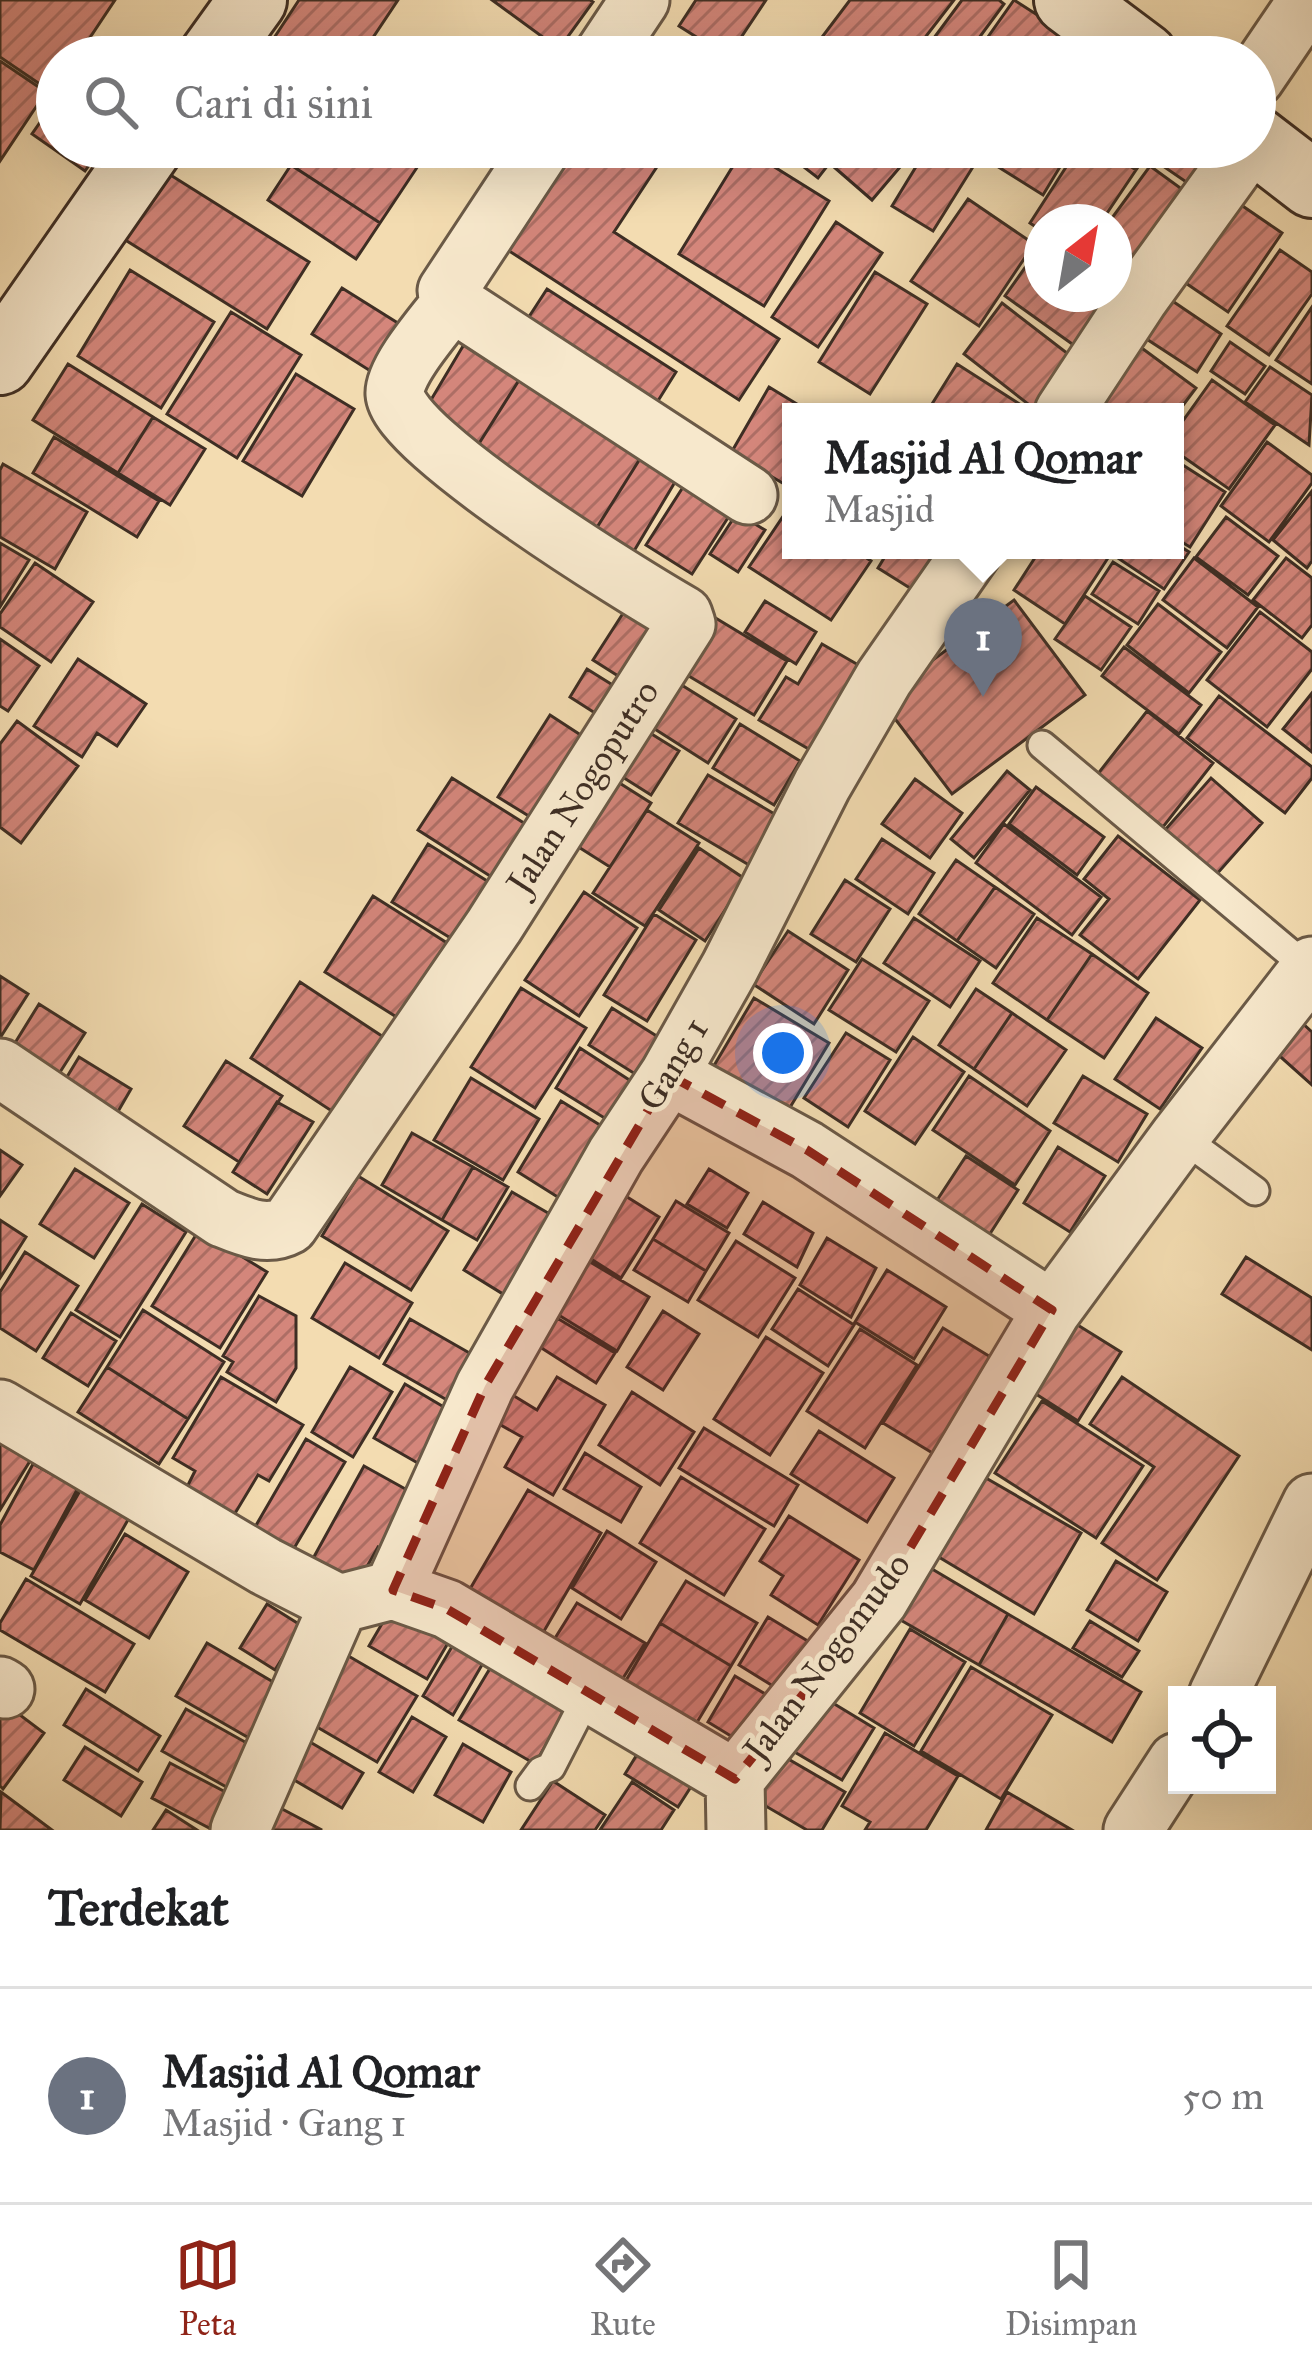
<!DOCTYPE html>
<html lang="id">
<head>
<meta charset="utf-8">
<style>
	body { margin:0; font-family:"IM FELL Great Primer",serif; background:#f6f6f6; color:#202124 }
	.controls { position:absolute; right:36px; bottom:36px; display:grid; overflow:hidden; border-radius:0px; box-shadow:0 12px 48px #0002 }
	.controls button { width:108px; height:108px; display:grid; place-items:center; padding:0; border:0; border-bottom:3px solid #e0e0e0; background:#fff; color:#202124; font:60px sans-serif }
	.compass { position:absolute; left:1024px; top:204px; width:108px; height:108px; border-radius:50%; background:#fff; box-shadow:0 12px 48px #0002; rotate:31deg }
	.you { position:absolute; left:783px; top:1053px; width:42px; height:42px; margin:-30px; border:9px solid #fff; border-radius:50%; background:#1a73e8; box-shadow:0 0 0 18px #1a73e833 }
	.badge { display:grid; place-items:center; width:78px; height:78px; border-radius:50%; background:#8f2418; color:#fff; font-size:39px; font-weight:700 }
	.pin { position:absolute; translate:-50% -99px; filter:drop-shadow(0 3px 6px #0008) }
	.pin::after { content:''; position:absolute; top:63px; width:42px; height:36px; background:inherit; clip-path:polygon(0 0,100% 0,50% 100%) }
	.popup { position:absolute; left:782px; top:403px; width:402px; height:156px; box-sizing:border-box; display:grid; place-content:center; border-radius:0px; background:#fff; filter:drop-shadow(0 3px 9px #0005); font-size:39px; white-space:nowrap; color:#757577 }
	.popup b { font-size:45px; color:#202124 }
	.popup::after { content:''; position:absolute; left:50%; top:100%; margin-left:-24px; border:24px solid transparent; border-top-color:#fff }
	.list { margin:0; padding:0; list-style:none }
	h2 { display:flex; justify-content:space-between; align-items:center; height:156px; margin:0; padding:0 48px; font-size:51px }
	h2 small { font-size:39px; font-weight:400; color:#757577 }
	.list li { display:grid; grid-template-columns:78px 1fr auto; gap:36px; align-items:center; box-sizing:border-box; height:216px; padding:0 48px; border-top:3px solid #e0e0e0 }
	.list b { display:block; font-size:45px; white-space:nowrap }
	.list p { margin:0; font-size:39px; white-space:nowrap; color:#757577 }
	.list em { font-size:39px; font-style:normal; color:#757577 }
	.icon { flex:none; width:66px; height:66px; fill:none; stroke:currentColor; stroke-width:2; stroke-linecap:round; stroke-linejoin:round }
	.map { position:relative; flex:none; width:1312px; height:1830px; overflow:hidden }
	.search { position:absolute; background:#fff; box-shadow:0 12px 48px #0002; left:36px; right:36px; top:36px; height:132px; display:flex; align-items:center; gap:30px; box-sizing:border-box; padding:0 42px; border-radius:66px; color:#757577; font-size:45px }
	.sheet { height:372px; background:#fff }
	nav { display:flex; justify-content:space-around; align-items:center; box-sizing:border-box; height:168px; border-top:3px solid #e0e0e0; background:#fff; font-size:33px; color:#757577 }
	nav a { display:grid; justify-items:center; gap:6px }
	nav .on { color:#8f2418 }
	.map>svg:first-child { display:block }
</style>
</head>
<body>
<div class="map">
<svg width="1312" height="1830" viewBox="0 0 1312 1830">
	<defs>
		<pattern id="building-hatch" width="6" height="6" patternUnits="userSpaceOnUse" patternTransform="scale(3)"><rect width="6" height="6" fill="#d4867b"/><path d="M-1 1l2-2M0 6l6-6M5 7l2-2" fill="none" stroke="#ad6e65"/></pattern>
	</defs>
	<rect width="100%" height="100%" fill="#f3dcb1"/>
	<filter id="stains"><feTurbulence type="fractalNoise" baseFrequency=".00167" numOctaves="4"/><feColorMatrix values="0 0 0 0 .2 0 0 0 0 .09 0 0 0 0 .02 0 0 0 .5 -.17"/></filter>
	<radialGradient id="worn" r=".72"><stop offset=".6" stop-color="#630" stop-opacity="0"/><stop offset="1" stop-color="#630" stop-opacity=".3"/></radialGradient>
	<path fill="url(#building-hatch)" stroke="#3e2e24" stroke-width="3" d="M0,0H115L77,57H57V87L53,93L0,57Z
		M299,0H398L360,57H297L272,41Z
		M492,0H590L593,2L559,49Z
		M696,0H766L728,57L679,26Z
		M850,0H954L910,57H807Z
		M962,0H999L1004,4L965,57H943L928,46Z
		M1014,0L1070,36L1055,57H987L978,51Z
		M0,61L46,92L0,161Z
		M57,98V147H102L85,171L32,134Z
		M264,147H303L291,165Z
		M303,147H416L426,154L380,223L291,165Z
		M563,147H670L614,232L779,339L739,400L500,245Z
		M778,147H842L818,178Z
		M852,147H917L872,200L834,167Z
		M928,147H953L976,162L933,231L892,206Z
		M980,147H1072L1043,195L976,153Z
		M1079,147H1101L1136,170L1101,222H1042V231L1030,223Z
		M1101,147H1152L1136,170Z
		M1168,147H1203L1217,157L1195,188L1157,162Z
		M744,148L829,201L764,306L679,254Z
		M153,164L309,262L267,329L111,231Z
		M291,165L380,223L356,259L268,200Z
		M1150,166L1190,195L1142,262L1114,242V222H1109Z
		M1228,196L1282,233L1228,312L1174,275Z
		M968,199L1034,244L979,326L911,281Z
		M836,222L882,253L818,347L772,317Z
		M1041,245L1042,294H1111L1082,351L1005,296Z
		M1280,250L1312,272V294L1269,355L1227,326Z
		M130,270L214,322L161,408L78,356Z
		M875,272L927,304L870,394L819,362Z
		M342,288L409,330L380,377L312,334Z
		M547,289L676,372L651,412L521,329Z
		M1168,298L1221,334L1197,372L1142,336Z
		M1002,303L1076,360L1037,411L964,354Z
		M1312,307V384L1276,360Z
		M231,312L301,355L237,458L167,414Z
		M466,341L521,377L473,453L419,420Z
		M1230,342L1265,366L1245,394L1211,371Z
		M1139,346L1196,388L1175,416V412H1106L1095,404Z
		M68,364L153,417L118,473L33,420Z
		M957,364L1032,412H927Z
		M1270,367L1312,395L1309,445L1245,402Z
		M296,374L354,409L302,496L243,461Z
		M521,377L643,454L596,529L473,453Z
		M1212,380L1275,425L1229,489L1175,451V432Z
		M769,387L810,412H791V488L731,453Z
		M153,417L205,449L170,505L118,473Z
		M54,437L159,501L137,537L33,473Z
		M1267,442L1312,475V483L1269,542L1221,506Z
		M643,454L678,477L634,551L596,529Z
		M1175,460L1225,492L1190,547L1175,538Z
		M3,464L87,512L55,569L0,537V470Z
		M685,484L731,513L692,574L646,545Z
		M1312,491V561L1307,568L1273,540Z
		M790,506L791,550H855L871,561L831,620L749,567Z
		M737,513L765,530L738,572L710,554Z
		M1226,517L1278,556L1248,595L1196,557Z
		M0,543L29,560L0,607Z
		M1175,543L1189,552L1164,589L1106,550H1175Z
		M889,550H961L929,600L878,568Z
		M1040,550H1097L1108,558L1065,624L1014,590Z
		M1194,558L1258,607L1227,648L1163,600Z
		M1286,558L1312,578V625L1302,638L1253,600Z
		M1113,562L1159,591L1138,624L1092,594Z
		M35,563L93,602L51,662L0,627V614Z
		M638,590L682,618L637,688L593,660Z
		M1085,596L1131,627L1101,670L1055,639Z
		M1014,600L1085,695L952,794L880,699Z
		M765,601L816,632L796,664L745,632Z
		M1158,604L1221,652L1189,693L1127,645Z
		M699,608L787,661L754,715L667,663Z
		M1260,612L1312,652V669L1267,727L1207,680Z
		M0,639L39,666L8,711L0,706Z
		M822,644L874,674L824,758L759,720L786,677L798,684Z
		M1124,647L1201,705L1179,734L1102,676Z
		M78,659L146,704L117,746L97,733L82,757L34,726Z
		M587,669L627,694L609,722L570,697Z
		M664,674L736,719L708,763L636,717Z
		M1312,693V752L1283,729Z
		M1219,696L1312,767V778L1285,813L1187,738Z
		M1147,711L1213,763L1163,827L1097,775Z
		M550,715L596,745L545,826L498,797Z
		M629,720L679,751L651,795L602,764Z
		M17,721L78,766L21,843L0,827V744Z
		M740,724L800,761L774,805L713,768Z
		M599,770L651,803L610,867L558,834Z
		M1007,771L1030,790L974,858L951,839Z
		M708,775L778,816L749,865L678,823Z
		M452,778L535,830L501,883L418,830Z
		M1211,778L1262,823L1216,875L1165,830Z
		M915,779L962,813L930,858L882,824Z
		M1036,787L1104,837L1077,875L1009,824Z
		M647,810L699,843L645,926L593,893Z
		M1004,824L1101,897L1072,935L976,863Z
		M1118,836L1200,900L1138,979L1080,935L1109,899L1084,879Z
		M882,839L934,873L908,914L856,879Z
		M428,844L492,884L457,942L392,902Z
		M699,848L745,879L705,941L659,910Z
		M956,860L995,887L957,941L919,914Z
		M845,880L890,909L856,962L811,934Z
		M995,887L1034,914L996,968L957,941Z
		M584,892L637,928L579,1016L525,980Z
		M373,896L455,948L406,1023L325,972Z
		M654,914L696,940L647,1021L604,995Z
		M914,918L980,961L950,1007L884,963Z
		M1037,918L1092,954L1047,1020L993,983Z
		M788,931L848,970L814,1024L753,984Z
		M1092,954L1148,993L1104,1058L1047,1020Z
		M862,959L929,1001L896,1052L829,1010Z
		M0,976L28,994L0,1038Z
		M300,982L397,1046L347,1121L251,1058Z
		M521,988L586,1028L535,1108L471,1067Z
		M976,989L1012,1013L974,1069L939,1045Z
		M754,998L829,1043L786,1114L712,1069Z
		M39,1004L85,1033L55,1080L10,1051Z
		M612,1008L663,1040L640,1077L589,1045Z
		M1290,1012L1312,1032V1085L1264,1042Z
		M1012,1013L1066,1050L1027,1106L974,1069Z
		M1156,1018L1202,1048L1160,1109L1115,1079Z
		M846,1033L890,1060L848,1127L804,1098Z
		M913,1037L964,1072L915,1144L865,1111Z
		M580,1048L634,1083L611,1122L556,1088Z
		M79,1057L131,1089L112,1122L59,1090Z
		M226,1061L282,1096L239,1162L184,1126Z
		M969,1076L1050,1131L1015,1185L933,1130Z
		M1083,1076L1147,1114L1118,1162L1054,1123Z
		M471,1078L539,1119L503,1180L434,1140Z
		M561,1101L608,1130L564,1201L518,1172Z
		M277,1102L313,1122L267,1194L233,1172Z
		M412,1133L473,1167L442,1220L382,1185Z
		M1058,1147L1105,1176L1070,1232L1024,1203Z
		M0,1150L22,1165L0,1196Z
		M966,1156L1018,1190L977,1254L924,1220Z
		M473,1167L508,1187L477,1240L442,1220Z
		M75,1169L129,1203L94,1258L40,1224Z
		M709,1169L748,1193L727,1228L687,1204Z
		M358,1176L448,1231L411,1290L322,1236Z
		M608,1185L659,1217L621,1278L569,1245Z
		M512,1192L560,1220L511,1299L464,1270Z
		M676,1201L729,1233L706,1271L653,1239Z
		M763,1202L813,1233L797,1267L744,1234Z
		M142,1204L186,1232L120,1337L76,1310Z
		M0,1220L26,1237L0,1278Z
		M199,1230L267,1272L220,1348L152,1306Z
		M827,1238L876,1268L851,1317L800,1285Z
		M653,1239L706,1271L688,1302L634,1270Z
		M736,1241L795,1278L758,1337L698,1300Z
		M25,1252L78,1286L36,1351L0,1328V1292Z
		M575,1253L649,1297L617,1351L544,1306Z
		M1246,1257L1312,1298V1350L1222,1294Z
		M345,1263L412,1303L379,1358L312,1318Z
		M887,1270L946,1307L914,1359L855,1322Z
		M798,1289L854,1325L828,1366L772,1329Z
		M259,1296L296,1316V1368L276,1402L227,1372L233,1362L223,1356Z
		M143,1310L224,1362L188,1419L107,1367Z
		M663,1311L699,1334L663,1390L627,1367Z
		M71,1313L116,1341L88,1386L43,1358Z
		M557,1318L615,1353L596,1383L540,1347Z
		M410,1319L480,1359L454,1404L384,1364Z
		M1068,1319L1121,1352L1078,1421L1025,1387Z
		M943,1328L1002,1364L944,1460L883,1423Z
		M860,1329L917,1365L865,1448L807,1411Z
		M766,1337L823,1373L770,1455L714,1419Z
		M107,1367L188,1419L159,1464L78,1412Z
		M350,1367L392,1392L353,1457L312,1432Z
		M221,1377L303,1425L269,1481L258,1475L234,1515L187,1487L195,1471L173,1458Z
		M557,1377L605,1405L553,1495L505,1467L522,1437L490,1419L506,1391L537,1410Z
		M1122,1377L1239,1456L1157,1580L1102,1543L1154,1467L1090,1424Z
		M405,1384L454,1413L423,1466L374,1438Z
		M632,1392L694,1432L660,1485L599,1445Z
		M1042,1401L1143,1466L1096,1538L995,1473Z
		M704,1428L798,1485L774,1526L679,1468Z
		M819,1431L894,1478L867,1522L791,1474Z
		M306,1439L345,1462L293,1550L255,1527Z
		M0,1441L30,1461L0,1510Z
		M585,1453L641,1487L621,1522L564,1489Z
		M33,1464L78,1488L34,1570L0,1552V1525Z
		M364,1466L418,1496L387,1552L378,1547L355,1588L310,1564Z
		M92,1470L141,1497L80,1604L31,1576Z
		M979,1474L1081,1533L1034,1614L932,1553Z
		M681,1477L765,1529L724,1595L640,1543Z
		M528,1490L601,1533L533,1650L460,1606Z
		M789,1516L859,1560L818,1625L771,1595L783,1576L760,1561Z
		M607,1531L656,1562L621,1619L572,1588Z
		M125,1534L188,1572L149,1638L85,1600Z
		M1116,1561L1167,1592L1138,1641L1087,1610Z
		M927,1566L1008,1614L979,1665L897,1618Z
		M26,1579L134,1644L105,1692L0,1630V1623Z
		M686,1581L757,1623L731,1666L660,1623Z
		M397,1598L455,1631L427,1679L369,1646Z
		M577,1603L645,1643L615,1691L547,1651Z
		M267,1604L302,1626L275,1670L240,1648Z
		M1008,1614L1141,1692L1112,1742L979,1665Z
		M768,1617L811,1643L781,1691L739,1665Z
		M1090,1621L1139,1651L1122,1677L1073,1648Z
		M660,1623L731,1666L696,1724L625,1682Z
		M910,1629L965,1662L914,1746L860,1713Z
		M460,1633L490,1651L453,1715L423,1696Z
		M207,1643L280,1686L249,1738L176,1696Z
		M345,1654L417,1696L377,1762L305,1720Z
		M492,1665L566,1710L535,1764L459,1720Z
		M971,1667L1052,1715L1001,1799L921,1751Z
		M735,1676L772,1698L744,1744L708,1722Z
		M86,1689L160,1736L138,1771L64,1725Z
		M813,1691L874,1728L842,1780L781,1744Z
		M0,1700L44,1733L3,1789L0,1786Z
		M186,1709L254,1747L230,1789L162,1751Z
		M412,1717L446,1737L413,1792L379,1772Z
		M885,1733L958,1776L926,1830H865L870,1822L842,1806Z
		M649,1735L703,1768L678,1807L625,1774Z
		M310,1742L363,1773L342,1808L289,1777Z
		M463,1744L511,1772L483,1822L435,1795Z
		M85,1747L142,1782L121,1816L64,1780Z
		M771,1749L845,1792L822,1830H807L745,1794Z
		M170,1763L235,1797L213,1830L152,1798Z
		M553,1781L605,1815L595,1830H521Z
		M632,1782L674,1810L661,1830H600Z
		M1,1792L52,1830H0Z
		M1007,1792L1072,1830H986Z
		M267,1801L322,1830H252Z
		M166,1810L197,1830H153Z"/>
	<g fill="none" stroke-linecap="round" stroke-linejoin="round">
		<g stroke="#6b5a47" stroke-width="33">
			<path id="lane" d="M1042,745L1309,969
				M1180,1136L1255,1191
				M530,1786L541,1771L551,1767L590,1691"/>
		</g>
		<g stroke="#6b5a47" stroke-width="63">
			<path id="street" d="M602,57L640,0
				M1255,78L1308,0
				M452,302L748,495
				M1064,412L1139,298L1248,147
				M0,1068L223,1218C245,1227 267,1237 289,1225L494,926L686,624L683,615C634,587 398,442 395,394C393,371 438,321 452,302L447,291L542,147
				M669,1075L807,1150L1052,1310
				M0,1409L265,1566L339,1604
				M393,1590L485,1386L616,1155L669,1075L730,967L822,785L884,678L973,550
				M0,1686L5,1689
				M1218,1695L1312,1503
				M735,1779L736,1830
				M240,1830L339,1604L393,1590L447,1609L735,1779L879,1600L1052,1310L1180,1136L1312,966
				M1133,1830L1177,1762"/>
		</g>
		<g stroke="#3e2e24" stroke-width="72">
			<path id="secondary" d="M1068,0L1144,57
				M212,57L253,0
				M1255,140L1312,184
				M0,361L149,147"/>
		</g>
		<use href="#lane" stroke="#f7e8cc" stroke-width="27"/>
		<use href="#street" stroke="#f7e8cc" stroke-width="57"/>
		<use href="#secondary" stroke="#f7e8cc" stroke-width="66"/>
	</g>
	<path fill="#8f2418" fill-opacity="0.2" stroke="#8f2418" stroke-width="9" stroke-dasharray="24 15" stroke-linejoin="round" d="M669,1075L807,1150L1052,1310L879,1600L735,1779L447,1609L393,1590L485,1386Z"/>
	<g text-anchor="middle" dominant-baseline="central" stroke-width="10" stroke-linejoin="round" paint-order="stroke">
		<g font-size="36" fill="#3e2e24" stroke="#f7e8cc">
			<text transform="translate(583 787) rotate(-57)">Jalan Nogoputro</text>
			<text transform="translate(673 1064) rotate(-59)">Gang 1</text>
			<text transform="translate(827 1657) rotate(-53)">Jalan Nogomudo</text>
		</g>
	</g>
	<rect width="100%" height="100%" filter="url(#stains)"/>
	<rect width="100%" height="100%" fill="url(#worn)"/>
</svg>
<div class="controls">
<button><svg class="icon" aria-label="locate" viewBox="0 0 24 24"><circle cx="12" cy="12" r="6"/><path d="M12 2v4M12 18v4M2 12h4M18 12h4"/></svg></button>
</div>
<svg class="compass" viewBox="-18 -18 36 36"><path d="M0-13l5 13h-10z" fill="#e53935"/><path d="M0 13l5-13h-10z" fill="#757577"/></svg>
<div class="you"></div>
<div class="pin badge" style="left:983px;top:697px;background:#6b7280">1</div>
<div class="popup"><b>Masjid Al Qomar</b>Masjid</div>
<div class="search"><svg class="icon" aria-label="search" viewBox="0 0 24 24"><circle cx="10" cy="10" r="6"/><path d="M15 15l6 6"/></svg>Cari di sini</div>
</div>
<section class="sheet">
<h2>Terdekat<small></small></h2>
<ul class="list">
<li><span class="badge" style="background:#6b7280">1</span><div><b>Masjid Al Qomar</b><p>Masjid · Gang 1</p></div><em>50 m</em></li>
</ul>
</section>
<nav>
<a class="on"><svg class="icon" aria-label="map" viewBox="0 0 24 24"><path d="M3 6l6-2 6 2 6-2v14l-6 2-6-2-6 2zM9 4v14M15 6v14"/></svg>Peta</a>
<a><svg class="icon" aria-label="directions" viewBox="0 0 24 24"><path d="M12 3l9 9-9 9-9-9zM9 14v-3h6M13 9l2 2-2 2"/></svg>Rute</a>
<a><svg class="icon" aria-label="saved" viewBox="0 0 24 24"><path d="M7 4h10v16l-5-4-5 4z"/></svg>Disimpan</a>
</nav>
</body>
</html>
